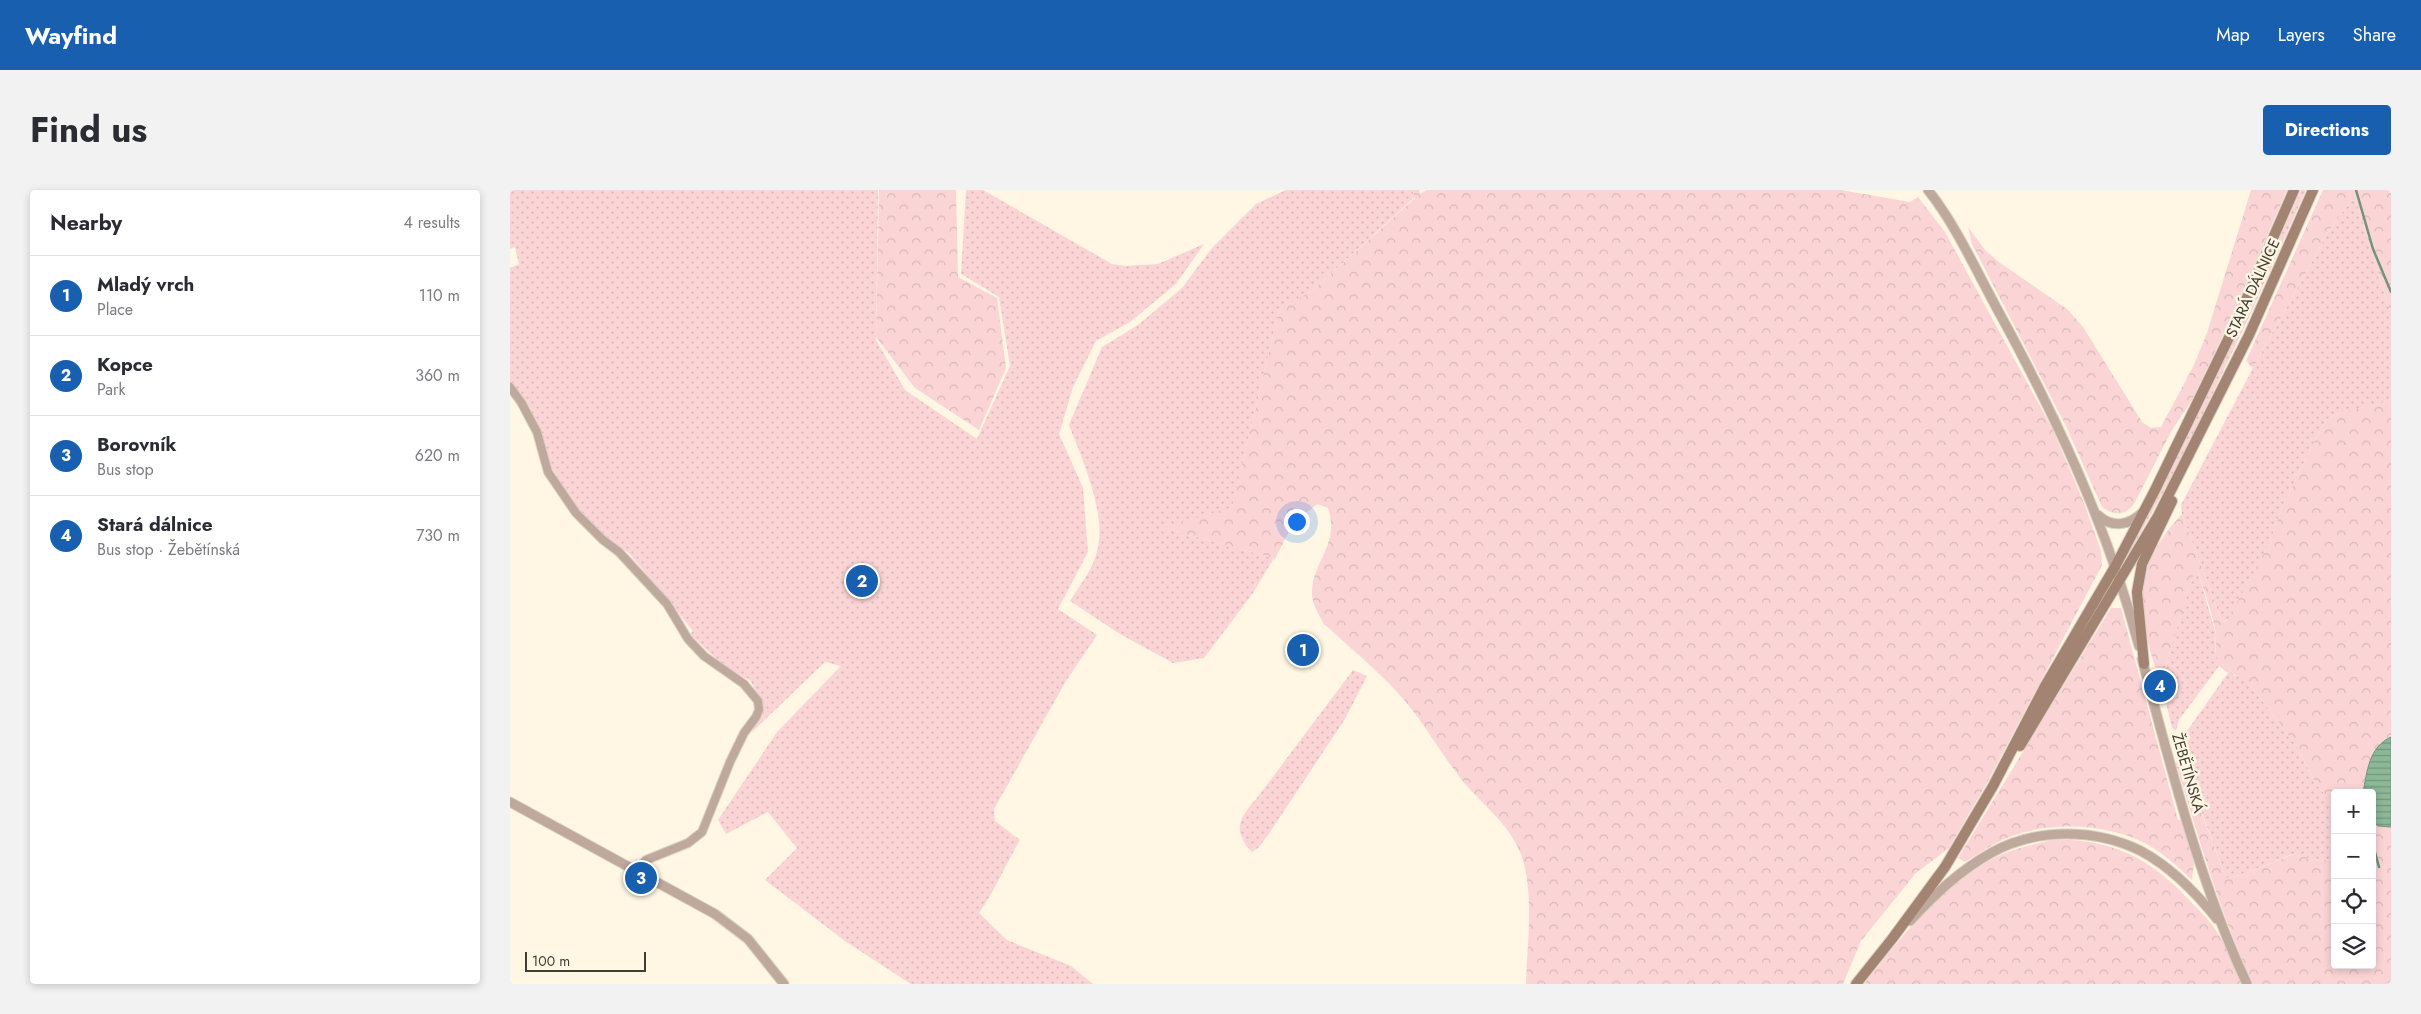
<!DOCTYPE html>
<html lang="en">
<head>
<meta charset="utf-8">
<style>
	body { margin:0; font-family:Jost,sans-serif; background:#f2f2f3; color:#2b2b33 }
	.controls { position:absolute; right:15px; bottom:15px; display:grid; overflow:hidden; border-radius:5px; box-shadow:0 2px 8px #0003 }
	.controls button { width:45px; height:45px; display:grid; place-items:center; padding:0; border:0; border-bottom:1px solid #e1e1e2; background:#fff; color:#2b2b33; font:25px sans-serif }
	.scale { position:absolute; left:15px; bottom:12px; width:121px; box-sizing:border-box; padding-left:5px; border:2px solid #413c34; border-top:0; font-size:14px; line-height:18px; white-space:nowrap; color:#413c34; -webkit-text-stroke:4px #fff6e4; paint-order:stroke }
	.you { position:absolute; left:786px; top:331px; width:18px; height:18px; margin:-12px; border:4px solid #fff; border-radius:50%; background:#1a73e8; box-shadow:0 0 0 8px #1a73e833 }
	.badge { display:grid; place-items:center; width:32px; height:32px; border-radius:50%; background:#185faf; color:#fff; font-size:16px; font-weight:700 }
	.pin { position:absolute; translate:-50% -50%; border:2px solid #fff; box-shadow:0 1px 5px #0006 }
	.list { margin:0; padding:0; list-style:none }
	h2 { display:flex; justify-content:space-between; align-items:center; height:65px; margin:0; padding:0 20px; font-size:21px }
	h2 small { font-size:16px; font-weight:400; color:#7c7c81 }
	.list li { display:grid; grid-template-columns:32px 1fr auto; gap:15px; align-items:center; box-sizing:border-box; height:80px; padding:0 20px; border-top:1px solid #e1e1e2 }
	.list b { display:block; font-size:19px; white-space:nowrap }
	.list p { margin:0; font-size:16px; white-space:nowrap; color:#7c7c81 }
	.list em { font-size:16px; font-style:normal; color:#7c7c81 }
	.icon { flex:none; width:28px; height:28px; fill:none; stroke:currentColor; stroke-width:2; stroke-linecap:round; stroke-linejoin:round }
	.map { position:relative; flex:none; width:1881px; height:794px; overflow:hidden; border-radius:5px }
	header { display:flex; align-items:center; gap:30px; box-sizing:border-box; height:70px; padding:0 25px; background:#185faf; color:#fff }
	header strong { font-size:24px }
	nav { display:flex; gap:28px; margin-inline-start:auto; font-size:18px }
	.intro { display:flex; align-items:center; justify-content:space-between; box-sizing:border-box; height:120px; padding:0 30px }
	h1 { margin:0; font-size:35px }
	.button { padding:12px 22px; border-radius:5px; background:#185faf; color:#fff; font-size:18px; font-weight:700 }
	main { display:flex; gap:30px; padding:0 30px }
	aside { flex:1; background:#fff; border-radius:5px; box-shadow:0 2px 8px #0003 }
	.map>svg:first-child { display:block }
</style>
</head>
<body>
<header>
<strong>Wayfind</strong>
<nav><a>Map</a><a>Layers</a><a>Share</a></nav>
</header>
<div class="intro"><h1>Find us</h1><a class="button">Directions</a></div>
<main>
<aside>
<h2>Nearby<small>4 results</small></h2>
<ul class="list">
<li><span class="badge">1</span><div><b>Mladý vrch</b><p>Place</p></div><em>110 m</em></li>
<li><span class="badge">2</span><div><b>Kopce</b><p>Park</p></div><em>360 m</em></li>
<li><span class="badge">3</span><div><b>Borovník</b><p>Bus stop</p></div><em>620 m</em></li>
<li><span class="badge">4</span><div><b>Stará dálnice</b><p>Bus stop · Žebětínská</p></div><em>730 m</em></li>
</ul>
</aside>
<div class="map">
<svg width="1881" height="794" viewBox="0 0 1881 794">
	<defs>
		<pattern id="grass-dots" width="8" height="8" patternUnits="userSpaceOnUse" patternTransform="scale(1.25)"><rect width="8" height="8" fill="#fbd5d6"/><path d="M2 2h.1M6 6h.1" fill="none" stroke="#d8b8b8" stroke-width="1.8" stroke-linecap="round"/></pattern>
		<pattern id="forest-crowns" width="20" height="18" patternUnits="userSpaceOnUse" patternTransform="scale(1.25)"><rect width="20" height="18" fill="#fbd5d6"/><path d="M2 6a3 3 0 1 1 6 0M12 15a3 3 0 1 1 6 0" fill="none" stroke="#d8b8b8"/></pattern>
		<pattern id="water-rules" width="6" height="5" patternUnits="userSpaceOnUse" patternTransform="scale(1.25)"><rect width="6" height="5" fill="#8bb897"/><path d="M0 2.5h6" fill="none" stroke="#73977c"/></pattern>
	</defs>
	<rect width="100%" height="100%" fill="#fff6e4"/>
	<path fill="url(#grass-dots)" d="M0,0H368L366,150L395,200L467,249L500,176L489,107L451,84L456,0H473L602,74L616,76L648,74L694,54L666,94L620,132L586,151L563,197L549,244L573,298L578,362L548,419L587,445L556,491L484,619L485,631L510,650C496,674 485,700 469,723L497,750L561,776L583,794H401L335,751L255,690L287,658L258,622L216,644L208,630L267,542L331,476L315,472L242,542L253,513L240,490L219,481L180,444L183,441L119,363L99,351L68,320L39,274L30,239L0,193V78L9,74L5,57L0,59Z
		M776,0H902L905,7L803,100L769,120L722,318L654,338L764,368L743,403L694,468L663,473L610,444L560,411C568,398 580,383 585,368C600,329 573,272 559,235L592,157L628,135L672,98L702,58L746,14Z
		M1791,0H1796L1740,125L1671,270L1619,364L1618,362L1736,123Z
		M1841,10L1846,11L1881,124V209L1870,214L1829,223L1816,230L1804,252L1771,320L1760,352L1720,428L1712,432L1672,324L1671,315L1743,178L1818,42Z
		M1686,375L1706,445L1705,461L1724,485L1735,489L1742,497L1786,555L1805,592L1825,618V668L1809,671L1783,664L1731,685L1716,688L1667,555L1718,483L1709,476L1669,530L1666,541L1662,538L1651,491Z
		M843,480L857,486L835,529L758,645L748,658L742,662C721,640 730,627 747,608Z"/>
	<path fill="url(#forest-crowns)" d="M369,0H446L448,87L487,108L496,178L469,240L405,198L366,147Z
		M902,0H909L910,4L916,0H1331L1400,12L1408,7L1435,42L1543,240L1574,313L1591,361L1592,375L1477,593L1439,658L1406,683L1351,751L1333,794H1016C1017,754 1025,699 1010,662C998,632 970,613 951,589C929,561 912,529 888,503C865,478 838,456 813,433C808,423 801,412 802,400C804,370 830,353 818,318L807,314L782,335L764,371V368L653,338L722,317L769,120L803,100L905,8Z
		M1741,0H1777L1719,133L1682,210L1662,240L1624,314C1615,326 1604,326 1592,317L1555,234L1462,54L1458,37L1475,60L1490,73L1557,119L1573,137L1632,232L1641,238L1651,237L1683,177L1697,143Z
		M1813,0H1881V124L1846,11L1841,10L1818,42L1743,178L1736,171Z
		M1881,209V547C1859,557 1857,581 1853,603H1825V618L1805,592L1786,555L1742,497C1733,487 1718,483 1709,471C1703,463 1707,453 1706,444C1702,421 1693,398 1686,376L1651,491C1637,461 1626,407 1638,375C1645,356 1659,338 1672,324L1712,432L1717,431L1760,352L1771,320L1804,252L1816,230L1829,223L1870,214Z
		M1601,418H1611L1668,630H1672L1684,673L1682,690C1668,677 1654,664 1637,654C1598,634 1543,631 1502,646C1485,652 1470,663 1455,672L1448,668Z
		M1669,563L1716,688L1731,685L1784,664L1809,671L1825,668V775H1862V631L1868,636L1881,637V794H1743C1710,723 1689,648 1666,574Z
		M1541,650C1600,648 1639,667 1679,710C1690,721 1701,732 1709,745C1718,760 1724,778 1731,794H1354C1391,748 1431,694 1486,667C1503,659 1522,655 1541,650Z"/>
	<path fill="url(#water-rules)" stroke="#759379" d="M1881,547V637L1868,636L1862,631V603H1853C1857,581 1859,557 1881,547Z"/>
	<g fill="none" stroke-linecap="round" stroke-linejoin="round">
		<path stroke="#759379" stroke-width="2.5" d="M1846,0L1863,59L1881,102
			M1862,651L1869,677"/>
		<g stroke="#d9d1c1" stroke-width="10">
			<path id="minor" d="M0,197L11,212L27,242L38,282L66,323L93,350L109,362L157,414L178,449L194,466L234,494L248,511L249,520L246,527L234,543L220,572L192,642L178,653L136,670L127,680"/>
		</g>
		<g stroke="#d9d1c1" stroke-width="11">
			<path id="tertiary" d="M1418,0C1445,34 1464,76 1485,115C1545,224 1597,335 1629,456
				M1588,325C1602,339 1620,335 1633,322
				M1632,469C1661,578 1689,691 1737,794
				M0,612L205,724L238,749L274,794
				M1400,731C1424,705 1449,681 1481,663C1525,638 1585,638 1631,661C1659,676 1687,704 1707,729"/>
		</g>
		<g stroke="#d9d1c1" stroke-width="12">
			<path id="secondary" d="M1634,474L1627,402L1632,374L1662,311
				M1510,556L1648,326L1739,145L1803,0
				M1346,794L1382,749L1435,677L1483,596L1535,496L1606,375L1645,300L1725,135L1784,0"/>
		</g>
		<use href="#minor" stroke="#bfa99d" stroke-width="8"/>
		<use href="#tertiary" stroke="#bfa99d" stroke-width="9"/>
		<use href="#secondary" stroke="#a38372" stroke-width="10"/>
	</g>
	<g text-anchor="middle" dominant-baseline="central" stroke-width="5" stroke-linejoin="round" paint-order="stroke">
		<g font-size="15" fill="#413c34" stroke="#fff6e4">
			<text transform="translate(1743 98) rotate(-65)">STARÁ DÁLNICE</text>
			<text transform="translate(1678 583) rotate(74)">ŽEBĚTÍNSKÁ</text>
		</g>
	</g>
</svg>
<div class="controls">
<button>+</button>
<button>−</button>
<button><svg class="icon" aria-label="locate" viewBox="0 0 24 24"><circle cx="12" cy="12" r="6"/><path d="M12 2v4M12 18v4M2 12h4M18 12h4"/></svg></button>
<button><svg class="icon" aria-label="layers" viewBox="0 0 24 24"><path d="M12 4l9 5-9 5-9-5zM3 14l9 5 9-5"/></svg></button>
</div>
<div class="scale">100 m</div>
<div class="you"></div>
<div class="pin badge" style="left:793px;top:460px">1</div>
<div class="pin badge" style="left:352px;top:391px">2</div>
<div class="pin badge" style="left:131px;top:688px">3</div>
<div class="pin badge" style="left:1650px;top:496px">4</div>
</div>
</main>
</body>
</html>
